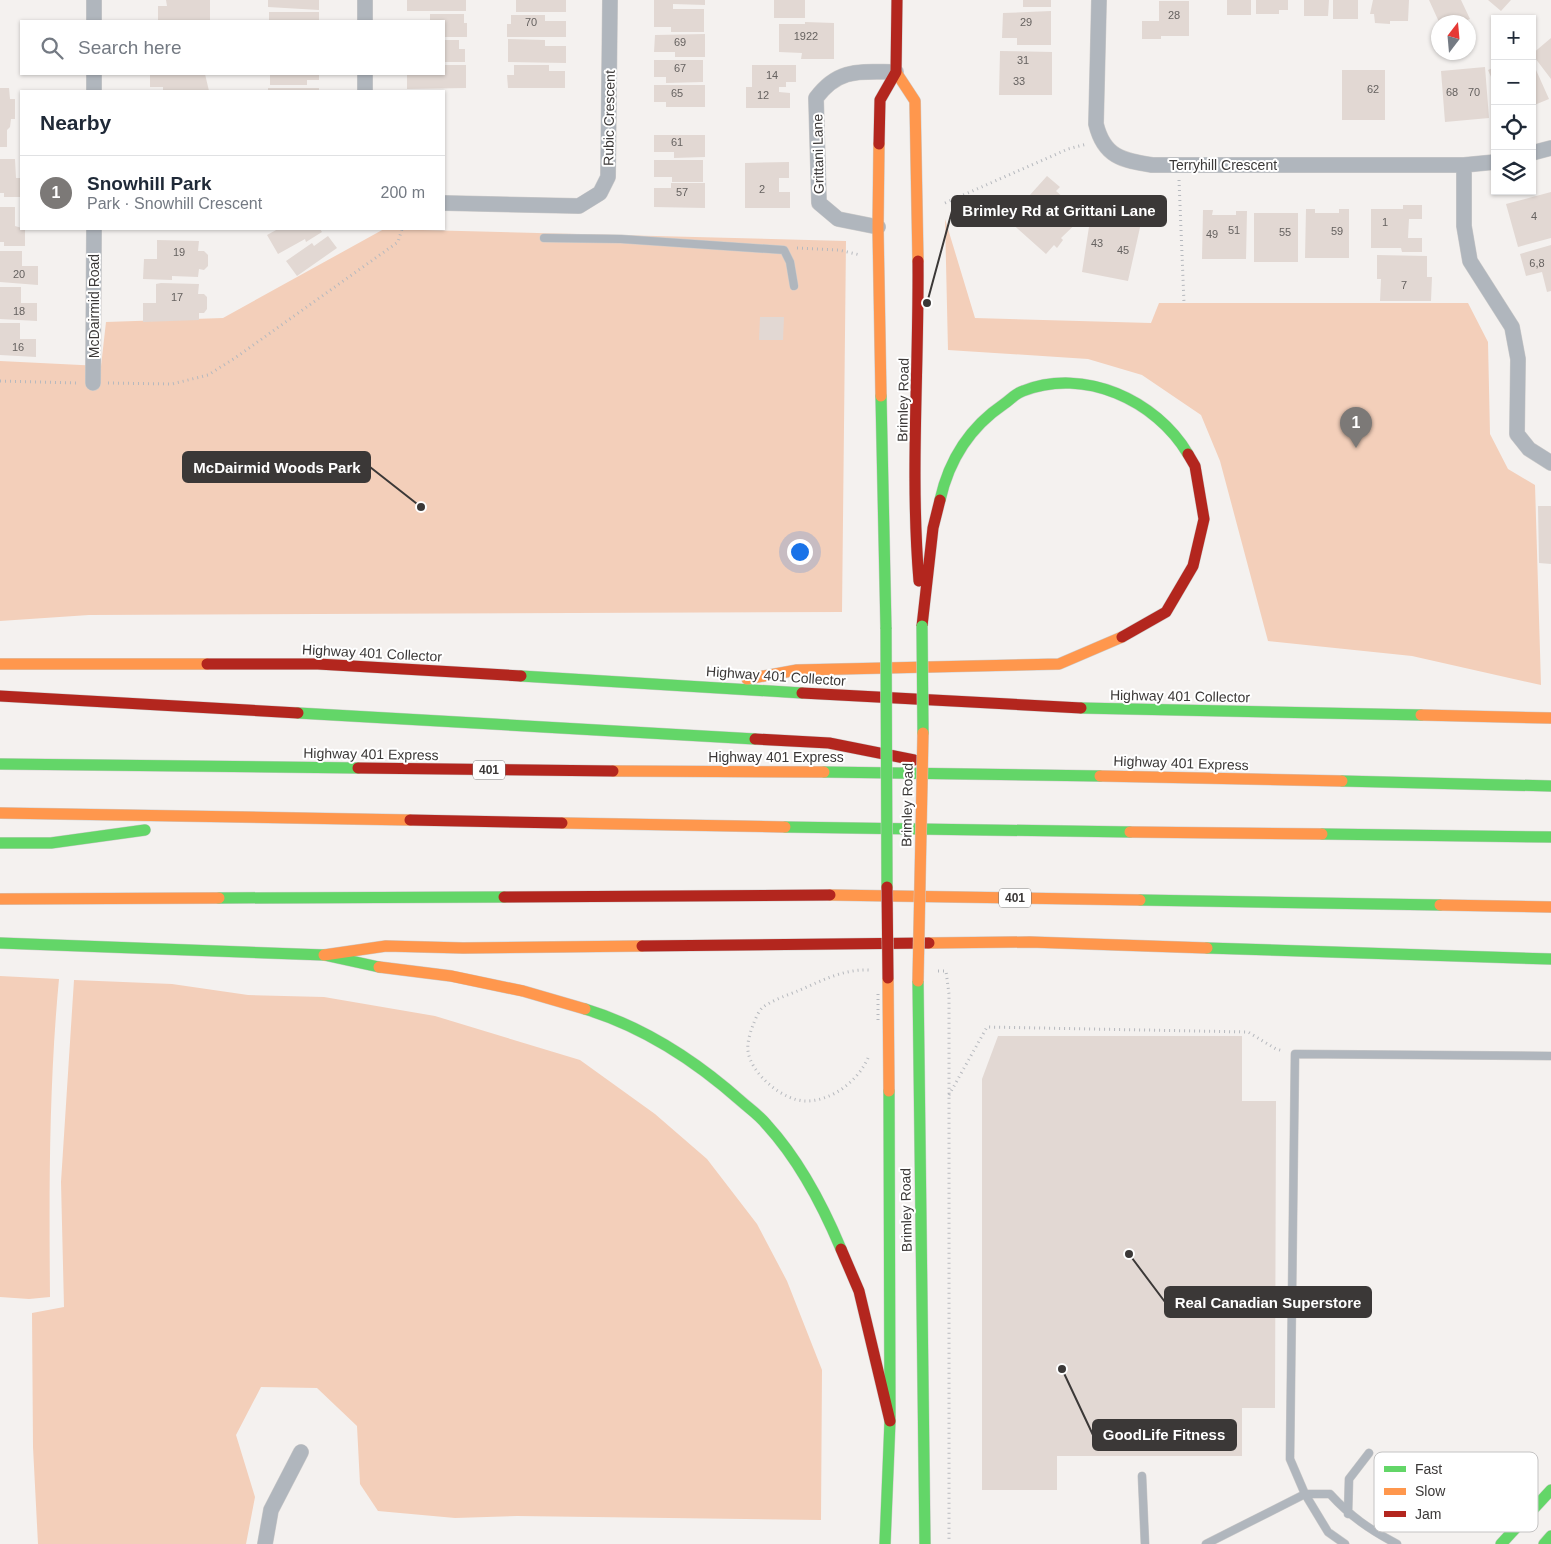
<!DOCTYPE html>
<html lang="en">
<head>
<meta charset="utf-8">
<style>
	body { margin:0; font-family:Arial,sans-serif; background:#f6f6f7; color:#1f2937 }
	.controls { position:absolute; right:15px; top:15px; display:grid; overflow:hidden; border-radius:0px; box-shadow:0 1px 4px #0004 }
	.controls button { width:45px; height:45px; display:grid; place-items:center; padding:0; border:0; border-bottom:1px solid #e0e1e3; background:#fff; color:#1f2937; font:25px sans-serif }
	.compass { position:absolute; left:1431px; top:15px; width:45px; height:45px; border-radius:50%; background:#fff; box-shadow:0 1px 4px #0004; rotate:16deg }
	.you { position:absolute; left:799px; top:551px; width:18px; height:18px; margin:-12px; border:4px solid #fff; border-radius:50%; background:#1a73e8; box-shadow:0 0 0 8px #1a73e833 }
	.badge { display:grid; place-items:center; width:32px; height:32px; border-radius:50%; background:#7c7977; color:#fff; font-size:16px; font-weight:700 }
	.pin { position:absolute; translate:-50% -41px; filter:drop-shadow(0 1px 2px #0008) }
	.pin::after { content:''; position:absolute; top:26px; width:18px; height:15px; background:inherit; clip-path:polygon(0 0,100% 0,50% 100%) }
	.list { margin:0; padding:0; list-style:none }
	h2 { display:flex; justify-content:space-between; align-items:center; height:65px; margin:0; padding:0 20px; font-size:21px }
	h2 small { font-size:16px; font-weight:400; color:#747a83 }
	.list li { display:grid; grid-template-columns:32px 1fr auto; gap:15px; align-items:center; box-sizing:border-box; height:75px; padding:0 20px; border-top:1px solid #e0e1e3 }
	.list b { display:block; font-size:19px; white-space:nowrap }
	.list p { margin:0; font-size:16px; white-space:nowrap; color:#747a83 }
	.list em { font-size:16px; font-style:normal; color:#747a83 }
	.icon { flex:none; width:28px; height:28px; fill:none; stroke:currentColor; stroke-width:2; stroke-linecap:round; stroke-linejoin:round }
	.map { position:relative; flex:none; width:1551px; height:1544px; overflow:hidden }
	.search { position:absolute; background:#fff; box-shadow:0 1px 4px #0004; left:20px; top:20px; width:425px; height:55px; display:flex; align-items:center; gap:12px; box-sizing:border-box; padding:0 18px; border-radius:0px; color:#747a83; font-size:19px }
	.panel { position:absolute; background:#fff; box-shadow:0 1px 4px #0004; left:20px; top:90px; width:425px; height:140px; border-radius:0px }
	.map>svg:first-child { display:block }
</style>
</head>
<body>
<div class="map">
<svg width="1551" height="1544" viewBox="0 0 1551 1544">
	<rect width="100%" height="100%" fill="#f4f1ef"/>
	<path fill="#f3cfba" d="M945,219L975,318L1151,323L1159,303H1468L1488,342L1490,434L1508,469L1535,485L1541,685L1412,656L1268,641L1220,461L1201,415L1142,375L1088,359L948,350Z
		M384,229L846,241L842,612L89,615L0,621V361L101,366L106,322L223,318Z
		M0,976L59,979C49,1084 49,1190 50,1297L29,1299L0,1297Z
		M74,980L172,984L248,995L324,997L435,1016L580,1060L655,1114L707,1159L757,1224L787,1281L822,1370L821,1520L517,1516L455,1518L378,1511L360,1484L357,1426L317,1388L261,1387L236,1435L255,1497L246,1544H38L33,1447L32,1313L64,1307L61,1182Z"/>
	<path fill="#e2d8d3" d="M166,0H210V21H158V6H167Z
		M268,0H319V10L268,7Z
		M407,0H466V11H407Z
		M516,0H566V12H516Z
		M654,0H705V5L673,4V9H704V32H671V27H654Z
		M774,0H805V18H774Z
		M1023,0H1051V7H1023Z
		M1227,0H1251V15H1227Z
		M1256,0H1288V10H1279V14H1256Z
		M1304,0H1329L1328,16H1304Z
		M1333,0H1358V19H1333Z
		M1373,0H1409L1408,21H1390V24L1375,23L1374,14H1370Z
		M1429,0H1461L1470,19L1462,22H1439Z
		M1488,0H1511L1501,11Z
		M1159,1H1189V36H1161V39H1142V21H1159Z
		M1051,11V45H1017V38H1002L1003,13Z
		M269,12H319V21H269Z
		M430,14H464V23H467V37H444V21H430Z
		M511,15H545V21H566V37H507V24H511Z
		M805,22L834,23V59H801L802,53L779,52V24H805Z
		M705,34V57H675V52H654L655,35Z
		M1551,38V79L1532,54Z
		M508,39L545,40V46H566V63L508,62Z
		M444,40H459V49H465V62H444Z
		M1000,51L1052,52V95H999Z
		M654,60H703V82L666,83V77H654Z
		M1532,61L1549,99L1532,106Z
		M444,65H466V88L407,89V74H444Z
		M514,65H549V71H565V88H508L507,75H514Z
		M752,65H796V82H786V87H779V92L790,93V108H746V87H752Z
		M1485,67L1489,118L1445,122L1441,71Z
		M1495,67V86L1488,70Z
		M1342,70H1385V120H1342Z
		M150,74H205L209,91H163V87H150Z
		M270,74H319V80H307V85H270Z
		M654,85H705V107H666V102H654Z
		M0,88H9L10,99H15V119H11L10,127L7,130V147H0Z
		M268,88H319V91H268Z
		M654,135H705V157L674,158V152H654Z
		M0,159H15L16,178H21V197H4V193H0Z
		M654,160H703V182H672V177H654Z
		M789,162V178H779V192H790V208H745V163Z
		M1047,176L1060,187L1056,191L1072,205L1075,201L1087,213L1061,238L1063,240L1057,248L1054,245L1046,254L1010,222L1014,217L1012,215Z
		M671,183H705V208L654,207V188H671Z
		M1551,192V238L1518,247L1506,204Z
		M1403,205H1422V219H1409L1408,238H1422V252H1402L1401,248H1371V209H1403Z
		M0,207H15V226L25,229V246H4V242H0Z
		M1306,209H1315V213H1339V209H1349V258H1305Z
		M1203,210H1213L1212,215H1236V211H1247L1246,259H1202Z
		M1254,213H1298V262H1254Z
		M1091,214L1108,217L1107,223L1123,226L1124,220L1141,223L1128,281L1082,272Z
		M278,229H320L322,232L306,242L305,239L278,254L267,235Z
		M328,236L337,248L297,276L286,261L312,243L314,246Z
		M157,240L199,241L198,251H204L208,255V266L204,270L199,269L198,277L172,276V280L143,279L144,259H157Z
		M1551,245V291L1547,292L1542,272L1526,276L1520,254Z
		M0,251H22V266H38V285L0,282Z
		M1377,255L1427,256V277H1432L1431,301H1380L1381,279H1377Z
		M161,283L199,284L198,294H204L207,297V309L204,313H199V320L143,322V303H156V284Z
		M0,287H21V303H37V321L0,319Z
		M760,317H784L783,340H759Z
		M0,323H20V339H36V357L0,355Z
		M1538,506H1551V564L1539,563Z
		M998,1036H1242V1101H1276L1275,1408H1242V1456H1057V1490H982V1079Z"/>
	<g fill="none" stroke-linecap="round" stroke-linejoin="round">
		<g stroke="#cecccb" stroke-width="9">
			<path id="lane" d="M544,238L621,239L784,250L790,262L794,286
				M1142,1476L1145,1544
				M1348,1514L1349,1479L1369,1453
				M1206,1544L1305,1494H1330C1350,1516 1370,1530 1397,1544
				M1345,1544L1328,1532L1305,1494L1290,1459L1295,1054L1551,1056"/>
		</g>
		<g stroke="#cecccb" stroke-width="16">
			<path id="street" d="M94,0V21
				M365,0V21
				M1099,0L1096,124C1104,157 1122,160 1152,165H1464L1495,162
				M94,74V91
				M365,74V91
				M1532,153L1551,148
				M1464,165V226L1470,261L1512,327L1518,359L1517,434L1529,449L1551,463
				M444,203L579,206L600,193L608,177L610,0
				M878,227L838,219L819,203L816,98C839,67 861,72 896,72
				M93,383L94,229
				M265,1544L271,1510L301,1452"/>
		</g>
		<g stroke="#cecccb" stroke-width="12">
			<path id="fast" d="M881,396L886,629
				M940,500C949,460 970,427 1004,404C1010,400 1016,393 1023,391C1084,367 1156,400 1188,454
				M521,676L802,693
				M1081,708L1421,715
				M298,713L755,739
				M0,764L358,768
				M824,772L1100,776
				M1342,781L1551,786
				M785,827L1130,832
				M1322,834L1551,837
				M0,843H51L145,830
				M219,898L504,897
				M1140,900L1440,905
				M0,943L324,955L379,967
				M1207,948L1551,959
				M918,981L925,1544
				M585,1009C644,1027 696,1061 742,1102C750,1109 760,1116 767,1125C799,1160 823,1206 841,1249
				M885,1544L890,1421L889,1091
				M1501,1544L1551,1490
				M1544,1544L1551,1536"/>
		</g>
		<g stroke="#cecccb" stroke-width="12">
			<path id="slow" d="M896,72L915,101L918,261
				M879,144L878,227L881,396
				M0,664H207
				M747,679L797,670L1059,664L1122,637
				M1421,715L1551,718
				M613,771L824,772
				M1100,776L1342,781
				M0,813L410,820
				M562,823L785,827
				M1130,832L1322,834
				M830,895L1140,900
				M0,899L219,898
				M1440,905L1551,907
				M929,943L1030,942L1207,948
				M324,955L386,946L463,948L642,946
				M379,967L451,976L523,991L585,1009
				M888,978L889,1091"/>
		</g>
		<g stroke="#cecccb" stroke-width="12">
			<path id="jam" d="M879,144L880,100L896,72L897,0
				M918,261C919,367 910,475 919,581
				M922,626L933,528L940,500
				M1122,637L1166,612L1193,566L1204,519L1195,466L1188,454
				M207,664H318L521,676
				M802,693L1081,708
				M0,696L298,713
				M755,739L829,743L914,760
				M358,768L613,771
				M410,820L562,823
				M504,897L830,895
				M642,946L929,943
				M841,1249L859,1291L890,1421"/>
		</g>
		<path stroke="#b6b9be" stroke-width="3" stroke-dasharray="1 4" stroke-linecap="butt" d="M1179,180L1184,303
			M945,203L1068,149L1087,144
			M797,248L839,250L860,255
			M0,381L77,383
			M108,383L172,384L208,375L235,358L398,242L402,229
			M938,971H946L949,994V1542
			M868,1058C858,1081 832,1101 806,1101C783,1101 751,1074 748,1051C747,1043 750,1033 753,1025C755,1020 758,1012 762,1008C772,1000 788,995 800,990C823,980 844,969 869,970
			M949,1095L987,1027L1248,1032L1276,1049L1283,1051"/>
		<use href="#lane" stroke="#b0b6bd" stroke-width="8"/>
		<use href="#street" stroke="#b0b6bd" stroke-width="15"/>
		<use href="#fast" stroke="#63d668" stroke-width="11"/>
		<use href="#slow" stroke="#ff974d" stroke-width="11"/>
		<use href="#jam" stroke="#b3261e" stroke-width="11"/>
		<g stroke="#cecccb" stroke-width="12" stroke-linecap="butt">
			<path id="fast-bridge" d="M922,626L923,733
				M886,629L887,887"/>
		</g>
		<g stroke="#cecccb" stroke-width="12" stroke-linecap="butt">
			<path id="slow-bridge" d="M918,981L923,733"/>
		</g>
		<g stroke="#cecccb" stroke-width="12" stroke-linecap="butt">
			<path id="jam-bridge" d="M887,887L888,978"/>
		</g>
		<path stroke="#b6b9be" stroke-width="3" stroke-dasharray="1 4" stroke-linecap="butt" d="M878,994V1021"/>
		<use href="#fast-bridge" stroke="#63d668" stroke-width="11"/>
		<use href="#slow-bridge" stroke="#ff974d" stroke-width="11"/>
		<use href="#jam-bridge" stroke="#b3261e" stroke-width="11"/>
	</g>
	<g text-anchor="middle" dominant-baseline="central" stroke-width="4" stroke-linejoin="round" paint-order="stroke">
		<g font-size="11" fill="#666260">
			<text x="1174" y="15">28</text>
			<text x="531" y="22">70</text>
			<text x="1026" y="22">29</text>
			<text x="806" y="36">1922</text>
			<text x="680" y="42">69</text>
			<text x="1023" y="60">31</text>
			<text x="680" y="68">67</text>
			<text x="772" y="75">14</text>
			<text x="1019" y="81">33</text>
			<text x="1373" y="89">62</text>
			<text x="1452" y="92">68</text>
			<text x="1474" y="92">70</text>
			<text x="677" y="93">65</text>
			<text x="763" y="95">12</text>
			<text x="677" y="142">61</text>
			<text x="762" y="189">2</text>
			<text x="682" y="192">57</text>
			<text x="1534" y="216">4</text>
			<text x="1385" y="222">1</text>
			<text x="1234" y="230">51</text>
			<text x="1337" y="231">59</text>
			<text x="1285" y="232">55</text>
			<text x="1212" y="234">49</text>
			<text x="1097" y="243">43</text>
			<text x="1123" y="250">45</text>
			<text x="179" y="252">19</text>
			<text x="1537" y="263">6,8</text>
			<text x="19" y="274">20</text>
			<text x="1404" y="285">7</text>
			<text x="177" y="297">17</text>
			<text x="19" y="311">18</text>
			<text x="18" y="347">16</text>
		</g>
		<g fill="#fff" stroke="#767473" stroke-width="1">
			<rect x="473" y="760.5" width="32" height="19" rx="4"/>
			<rect x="999" y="888.5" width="32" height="19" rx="4"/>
		</g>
		<g font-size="12" font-weight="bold" fill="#3b3837">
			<text x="489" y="770">401</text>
			<text x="1015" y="898">401</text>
		</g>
		<g font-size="14" fill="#3b3837" stroke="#fff">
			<text transform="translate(609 118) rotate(-89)">Rubic Crescent</text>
			<text transform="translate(818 154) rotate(-91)">Grittani Lane</text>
			<text x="1223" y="165">Terryhill Crescent</text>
			<text transform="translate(94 306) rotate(-90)">McDairmid Road</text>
			<text transform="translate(903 400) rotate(-89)">Brimley Road</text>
			<text transform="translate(372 653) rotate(3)">Highway 401 Collector</text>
			<text transform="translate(776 676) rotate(4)">Highway 401 Collector</text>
			<text transform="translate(1180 696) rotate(1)">Highway 401 Collector</text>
			<text transform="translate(371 754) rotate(1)">Highway 401 Express</text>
			<text x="776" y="757">Highway 401 Express</text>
			<text transform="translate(1181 763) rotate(2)">Highway 401 Express</text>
			<text transform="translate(907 805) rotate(-89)">Brimley Road</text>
			<text transform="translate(906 1210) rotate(-91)">Brimley Road</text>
		</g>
	</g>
	<rect x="1374" y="1452" width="164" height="80" rx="8" fill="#fff" stroke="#c4c3c3" stroke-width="1"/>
	<rect x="1384" y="1466" width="22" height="6" fill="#63d668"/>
	<rect x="1384" y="1488" width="22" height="7" fill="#ff974d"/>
	<rect x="1384" y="1511" width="22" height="6" fill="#b3261e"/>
	<g font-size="14" fill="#3b3837">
		<text x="1415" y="1474">Fast</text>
		<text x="1415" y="1496">Slow</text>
		<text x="1415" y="1519">Jam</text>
	</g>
	<path fill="none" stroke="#3b3837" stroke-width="2" d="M927 303L952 211M421 507L370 467M1129 1254L1165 1302M1062 1369L1093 1435"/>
	<g fill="#3b3837" stroke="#fff" stroke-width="2">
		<circle cx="927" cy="303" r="5"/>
		<circle cx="421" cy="507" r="5"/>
		<circle cx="1129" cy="1254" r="5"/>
		<circle cx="1062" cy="1369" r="5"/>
	</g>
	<g fill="#3b3837" stroke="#3b3837" stroke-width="2">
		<rect x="952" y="196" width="214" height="30" rx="5"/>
		<rect x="183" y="452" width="187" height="30" rx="5"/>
		<rect x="1165" y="1287" width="206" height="30" rx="5"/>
		<rect x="1093" y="1420" width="143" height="30" rx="5"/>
	</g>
	<g font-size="15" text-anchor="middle" font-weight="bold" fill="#fff">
		<text x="1059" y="216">Brimley Rd at Grittani Lane</text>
		<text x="277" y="473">McDairmid Woods Park</text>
		<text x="1268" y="1308">Real Canadian Superstore</text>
		<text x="1164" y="1440">GoodLife Fitness</text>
	</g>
</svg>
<div class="controls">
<button>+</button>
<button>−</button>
<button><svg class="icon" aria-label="locate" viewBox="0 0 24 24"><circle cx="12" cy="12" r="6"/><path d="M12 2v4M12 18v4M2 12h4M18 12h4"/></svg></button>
<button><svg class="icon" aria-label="layers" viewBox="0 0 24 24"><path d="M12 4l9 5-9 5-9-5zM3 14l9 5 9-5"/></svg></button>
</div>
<svg class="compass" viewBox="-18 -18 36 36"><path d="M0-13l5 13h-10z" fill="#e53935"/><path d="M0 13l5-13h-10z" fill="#747a83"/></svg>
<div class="you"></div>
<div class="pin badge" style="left:1356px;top:448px">1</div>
<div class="search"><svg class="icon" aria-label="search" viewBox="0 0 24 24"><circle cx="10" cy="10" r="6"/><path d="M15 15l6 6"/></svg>Search here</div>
<section class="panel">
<h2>Nearby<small></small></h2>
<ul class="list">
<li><span class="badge">1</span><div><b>Snowhill Park</b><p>Park · Snowhill Crescent</p></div><em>200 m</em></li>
</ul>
</section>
</div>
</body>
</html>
